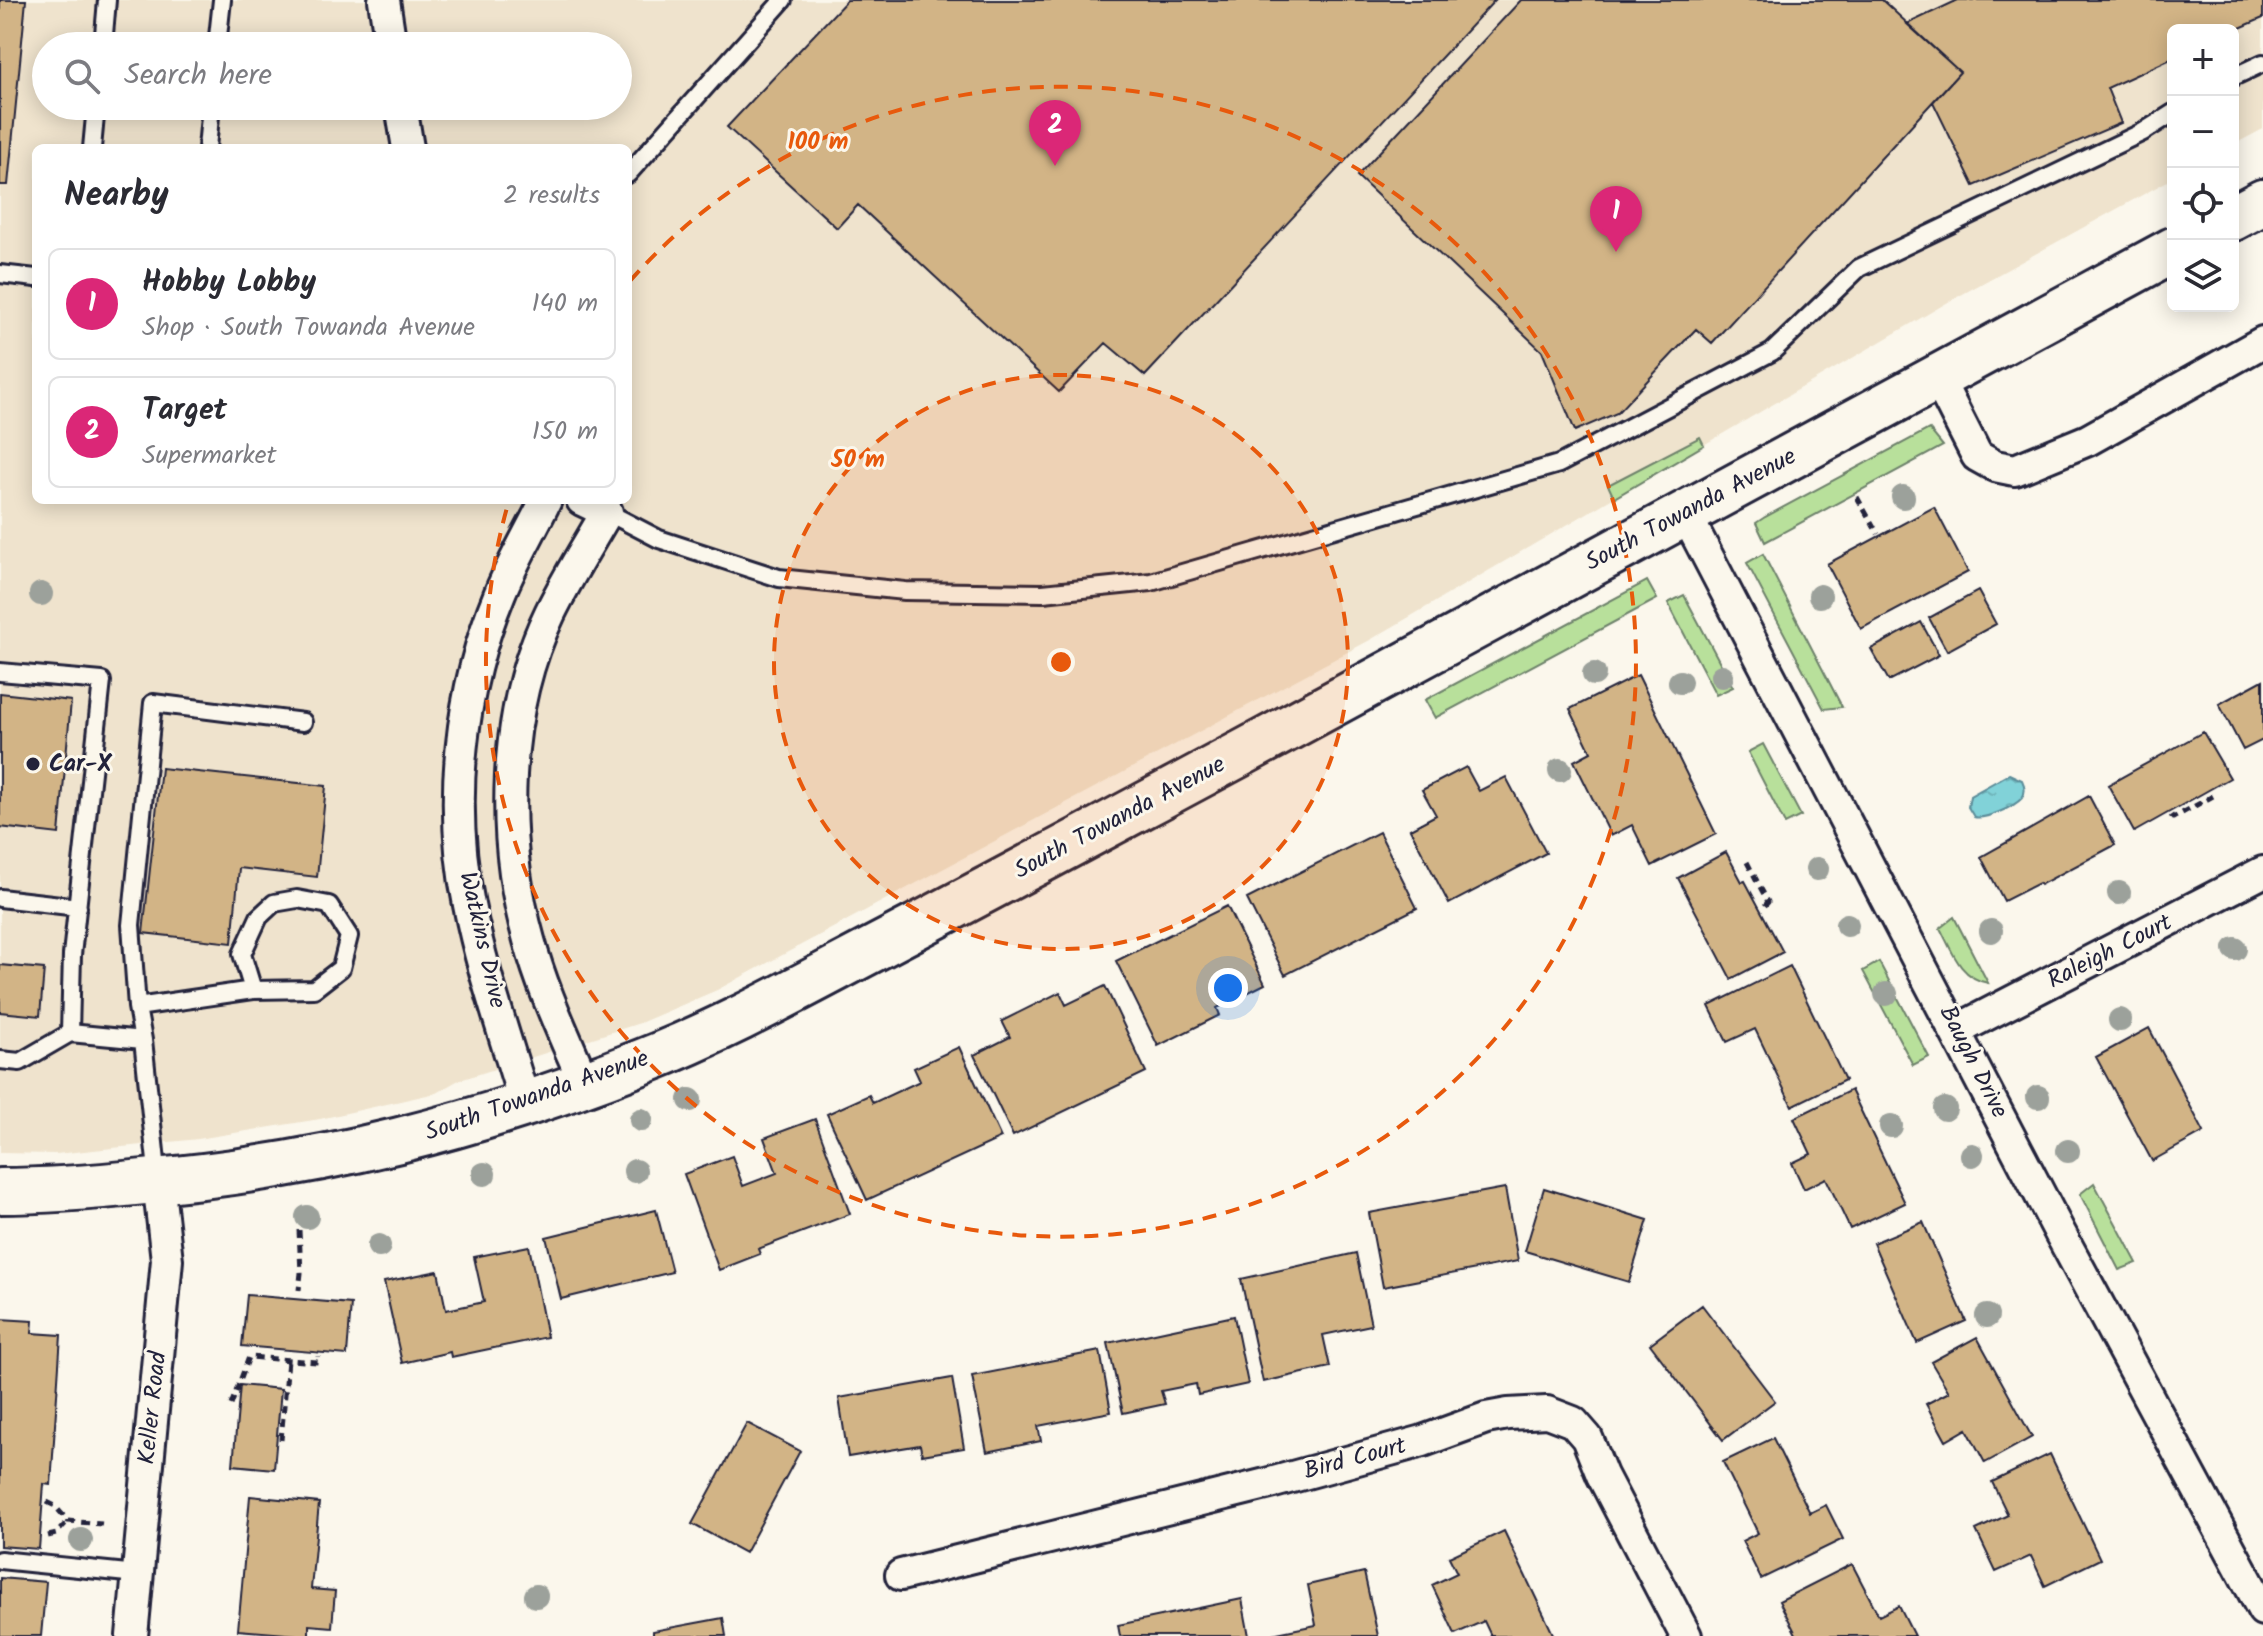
<!DOCTYPE html>
<html lang="en">
<head>
<meta charset="utf-8">
<style>
	body { margin:0; font-family:Kalam,sans-serif; background:#f7f7f7; color:#2b2b33 }
	.controls { position:absolute; right:24px; top:24px; display:grid; overflow:hidden; border-radius:12px; box-shadow:0 4px 20px #0003 }
	.controls button { width:72px; height:72px; display:grid; place-items:center; padding:0; border:0; border-bottom:2px solid #e1e1e2; background:#fff; color:#2b2b33; font:40px sans-serif }
	.you { position:absolute; left:1228px; top:988px; width:28px; height:28px; margin:-20px; border:6px solid #fff; border-radius:50%; background:#1a73e8; box-shadow:0 0 0 12px #1a73e833 }
	.badge { display:grid; place-items:center; width:52px; height:52px; border-radius:50%; background:#db2777; color:#fff; font-size:26px; font-weight:700 }
	.pin { position:absolute; translate:-50% -66px; filter:drop-shadow(0 2px 4px #0008) }
	.pin::after { content:''; position:absolute; top:42px; width:28px; height:24px; background:inherit; clip-path:polygon(0 0,100% 0,50% 100%) }
	.list { margin:0; padding:0; list-style:none }
	h2 { display:flex; justify-content:space-between; align-items:center; height:104px; margin:0; padding:0 32px; font-size:34px }
	h2 small { font-size:26px; font-weight:400; color:#7c7c81 }
	.list li { display:grid; grid-template-columns:52px 1fr auto; gap:24px; align-items:center; box-sizing:border-box; height:112px; margin:0 16px 16px; padding:0 16px; border:2px solid #e1e1e2; border-radius:12px }
	.list b { display:block; font-size:30px; white-space:nowrap }
	.list p { margin:0; font-size:26px; white-space:nowrap; color:#7c7c81 }
	.list em { font-size:26px; font-style:normal; color:#7c7c81 }
	.icon { flex:none; width:44px; height:44px; fill:none; stroke:currentColor; stroke-width:2; stroke-linecap:round; stroke-linejoin:round }
	.map { position:relative; flex:none; width:2263px; height:1636px; overflow:hidden }
	.search { position:absolute; background:#fff; box-shadow:0 4px 20px #0003; left:32px; top:32px; width:600px; height:88px; display:flex; align-items:center; gap:20px; box-sizing:border-box; padding:0 28px; border-radius:44px; color:#7c7c81; font-size:30px }
	.panel { position:absolute; background:#fff; box-shadow:0 4px 20px #0003; left:32px; top:144px; width:600px; height:360px; border-radius:12px }
	.map>svg:first-child { display:block }
</style>
</head>
<body>
<div class="map">
<svg width="2263" height="1636" viewBox="0 0 2263 1636">
	<defs>
		<pattern id="water-ripples" width="26" height="14" patternUnits="userSpaceOnUse" patternTransform="scale(2)"><rect width="26" height="14" fill="#81d2d8"/><path d="M2 4q2-2 4 0t4 0M15 11q2-2 4 0t4 0" fill="none" stroke="#6fb4ba"/></pattern>
	</defs>
	<rect width="100%" height="100%" fill="#fbf7ec"/>
	<filter id="ink" filterUnits="userSpaceOnUse"><feTurbulence type="fractalNoise" baseFrequency=".0125" numOctaves="2"/><feDisplacementMap in="SourceGraphic" scale="16" xChannelSelector="R" yChannelSelector="G"/><feConvolveMatrix kernelMatrix="1 2 1 2 8 2 1 2 1" color-interpolation-filters="sRGB"/></filter>
	<g filter="url(#ink)">
		<path fill="#efe3cd" fill-rule="evenodd" d="M0,0H2263V129L2233,145V30H2173V178L1950,301L1370,640L717,990L640,1023L457,1081L436,1093L320,1119L198,1139L56,1154L0,1153ZM46,46H618V106H46ZM36,148H628V500H36Z"/>
		<path fill="#b8e09b" stroke="#6d816b" stroke-width="2" d="M1929,429L1943,446L1765,542L1756,523L1765,517Z
			M1700,437L1704,445L1614,498L1608,485Z
			M1763,554L1842,707L1824,709L1747,563Z
			M1647,581L1657,599L1435,718L1425,700Z
			M1684,595L1733,687L1716,695L1668,603Z
			M1763,744L1801,816L1785,824L1748,752Z
			M1954,917L1988,983C1960,978 1952,951 1940,928Z
			M1879,962L1929,1057L1913,1065L1863,971Z
			M2094,1183L2137,1263L2119,1270L2080,1194Z"/>
		<path fill="url(#water-ripples)" stroke="#5b8c99" stroke-width="2" d="M2009,774L2022,780C2025,786 2026,792 2022,798C2014,807 1985,820 1974,817L1968,807L1970,796Z"/>
		<path fill="#d2b486" stroke="#22223b" stroke-width="2" d="M0,0H26L8,185H0Z
			M847,0H1495L1145,376L1106,343L1059,392L858,205L837,228L727,127Z
			M1521,0H1882L1960,72L1712,343L1696,329L1617,413L1575,431L1542,351L1357,176Z
			M1958,0H2263V18L2233,31L2173,30V58L2107,88L2121,123L1974,186L1933,102L1960,72L1907,24Z
			M1934,507L1968,572L1861,629L1827,564Z
			M1978,591L1996,624L1947,651L1929,618Z
			M1921,622L1939,655L1889,681L1871,649Z
			M1638,675L1716,834L1652,866L1632,825L1611,836L1574,761L1591,752L1570,709Z
			M2263,680V740L2243,750L2219,704Z
			M0,693L71,701L59,834L0,827Z
			M2203,732L2230,778L2134,832L2108,785Z
			M1466,767L1479,791L1506,777L1546,853L1449,904L1410,829L1436,815L1422,790Z
			M161,768L326,786L317,877L239,868L232,943L143,933Z
			M2089,796L2115,845L2040,885L2039,883L2004,901L1981,857Z
			M1379,832L1417,908L1285,975L1247,899Z
			M1726,852L1742,882L1745,881L1783,952L1731,979L1678,878Z
			M1227,906L1265,984L1217,1008L1220,1015L1158,1046L1116,961Z
			M0,965L44,969L40,1016L0,1012Z
			M1790,966L1845,1080L1792,1106L1755,1029L1727,1042L1709,1006Z
			M1105,986L1146,1072L1013,1136L974,1055L1010,1037L1002,1021L1060,992L1066,1005Z
			M2149,1028L2204,1132L2152,1161L2096,1057Z
			M959,1047L1001,1138L867,1200L827,1114L869,1095L873,1103L920,1081L914,1068Z
			M1851,1090L1905,1203L1850,1229L1826,1178L1804,1189L1792,1163L1811,1154L1794,1118Z
			M815,1119L850,1214L758,1249L760,1254L719,1270L684,1174L732,1156L743,1186L777,1173L764,1138Z
			M1505,1188L1518,1261L1383,1287L1369,1213Z
			M1544,1188L1648,1220L1629,1282L1525,1251Z
			M656,1210L672,1272L561,1299L546,1237Z
			M1923,1222L1966,1321L1917,1343L1873,1243Z
			M529,1246L547,1337L451,1357L450,1352L402,1363L384,1282L438,1271L446,1310L484,1302L474,1257Z
			M1356,1253L1371,1325L1323,1335L1330,1367L1263,1382L1241,1279Z
			M247,1295L351,1304L347,1355L242,1346Z
			M1702,1305L1775,1401L1723,1440L1650,1344Z
			M1234,1316L1248,1384L1198,1395L1196,1384L1161,1391L1165,1404L1123,1413L1108,1343Z
			M0,1319L33,1321L32,1333L61,1335L51,1485L44,1484L39,1549L0,1546Z
			M1977,1337L2032,1437L1985,1463L1967,1429L1946,1441L1926,1404L1949,1392L1931,1362Z
			M1100,1351L1111,1412L1038,1426L1041,1441L987,1452L972,1376Z
			M952,1378L964,1448L922,1455L920,1445L848,1457L839,1398Z
			M240,1385L281,1389L274,1469L233,1465Z
			M747,1423L800,1451L745,1553L692,1524Z
			M1773,1438L1810,1513L1826,1505L1843,1539L1761,1579L1742,1541L1758,1533L1723,1462Z
			M2050,1454L2100,1559L2045,1586L2031,1556L1996,1572L1976,1530L2008,1515L1992,1482Z
			M250,1496L319,1503L311,1589L335,1591L332,1627L309,1625V1636L238,1630Z
			M1504,1531L1554,1636H1491L1484,1621L1455,1634L1432,1585L1457,1573L1449,1557Z
			M1852,1564L1879,1616L1899,1606L1914,1636H1797L1779,1601Z
			M1364,1572L1378,1636H1273L1272,1634L1316,1625L1308,1585Z
			M0,1578L46,1582L41,1636H0Z
			M1242,1599L1249,1636H1120L1118,1625Z
			M723,1618L726,1636H653V1631Z"/>
		<g fill="none" stroke-linecap="round" stroke-linejoin="round">
			<g stroke="#22223b" stroke-width="22">
				<path id="lane" d="M103,46L107,0
					M217,46L222,0
					M2233,77L2263,63
					M92,148L96,106
					M207,148L211,106
					M628,174L783,0
					M0,274L36,278
					M607,512L659,539L779,578L905,591L1043,593L1151,582L1559,464L1772,352L1859,268L2143,132L2173,113
					M0,672L102,681L72,955L70,1033
					M0,898L78,907
					M137,1007L253,990L314,989L341,968L349,936L329,905L297,899L274,903L259,917L242,954L253,990
					M0,1060L20,1062L70,1033L143,1040
					M158,1180L143,1040L137,1007L131,925L153,703L303,722
					M0,1560L137,1574"/>
			</g>
			<g stroke="#22223b" stroke-width="36">
				<path id="street" d="M384,0L391,46
					M401,106L408,148
					M1937,377L1977,456L1995,466L2015,470L2088,440L2263,342
					M582,500L607,512C588,545 567,578 550,613C503,710 500,838 529,940C542,989 564,1035 584,1082
					M1685,513L2060,1233L2263,1610
					M1957,1030L2263,872
					M525,1104C506,1038 482,972 469,905C448,803 460,689 500,593C513,561 531,531 546,500
					M901,1575L1274,1482L1423,1441L1486,1418L1508,1414L1547,1412L1573,1422L1587,1438L1602,1475L1686,1636
					M132,1636L167,1260L158,1181"/>
			</g>
			<g stroke="#22223b" stroke-width="50">
				<path id="secondary" d="M2233,218L2263,202
					M0,1191C48,1191 96,1187 144,1182C320,1167 480,1126 644,1061C726,1029 804,985 881,945C1002,882 1122,817 1242,753C1553,587 1862,417 2173,250"/>
			</g>
			<path stroke="#22223b" stroke-width="5" stroke-dasharray="8 6" stroke-linecap="butt" d="M1857,497L1878,534
				M2171,815L2173,818L2213,796
				M1747,862L1768,902L1762,909
				M299,1230L301,1273L299,1290
				M231,1405L249,1357L318,1362V1356
				M281,1440L288,1360
				M47,1502L55,1506L68,1521L102,1524
				M48,1536L56,1534L68,1521"/>
			<use href="#lane" stroke="#fbf7ec" stroke-width="16"/>
			<use href="#street" stroke="#fbf7ec" stroke-width="30"/>
			<use href="#secondary" stroke="#fbf7ec" stroke-width="44"/>
		</g>
		<g fill="#9ca19b">
			<circle cx="1903" cy="497" r="12"/>
			<circle cx="41" cy="594" r="12"/>
			<circle cx="1820" cy="596" r="12"/>
			<circle cx="1594" cy="674" r="12"/>
			<circle cx="1722" cy="676" r="12"/>
			<circle cx="1680" cy="682" r="12"/>
			<circle cx="1560" cy="770" r="12"/>
			<circle cx="1817" cy="869" r="12"/>
			<circle cx="2119" cy="893" r="12"/>
			<circle cx="1847" cy="925" r="12"/>
			<circle cx="1991" cy="931" r="12"/>
			<circle cx="2235" cy="949" r="12"/>
			<circle cx="1886" cy="994" r="12"/>
			<circle cx="2120" cy="1020" r="12"/>
			<circle cx="2038" cy="1097" r="12"/>
			<circle cx="690" cy="1100" r="12"/>
			<circle cx="1945" cy="1109" r="12"/>
			<circle cx="641" cy="1120" r="12"/>
			<circle cx="1891" cy="1126" r="12"/>
			<circle cx="2068" cy="1151" r="12"/>
			<circle cx="1972" cy="1155" r="12"/>
			<circle cx="635" cy="1171" r="12"/>
			<circle cx="484" cy="1174" r="12"/>
			<circle cx="307" cy="1217" r="12"/>
			<circle cx="379" cy="1246" r="12"/>
			<circle cx="1987" cy="1316" r="12"/>
			<circle cx="81" cy="1540" r="12"/>
			<circle cx="536" cy="1596" r="12"/>
		</g>
	</g>
	<circle cx="1061" cy="662" r="287" fill="#e8590c" fill-opacity=".12"/>
	<g fill="none" stroke="#e8590c" stroke-width="4" stroke-dasharray="14 10">
		<circle cx="1061" cy="662" r="287"/>
		<path d="M630 281A575 575 0 1 1 508 504"/>
	</g>
	<circle fill="#22223b" stroke="#fbf7ec" stroke-width="3" cx="33" cy="764" r="8"/>
	<g text-anchor="middle" dominant-baseline="central" stroke-width="6" stroke-linejoin="round" paint-order="stroke">
		<g font-size="24" fill="#22223b" stroke="#fbf7ec">
			<text transform="translate(1691 510) rotate(-28)">South Towanda Avenue</text>
			<text transform="translate(1120 818) rotate(-28)">South Towanda Avenue</text>
			<text transform="translate(482 940) rotate(77)">Watkins Drive</text>
			<text transform="translate(2110 952) rotate(-27)">Raleigh Court</text>
			<text transform="translate(1973 1062) rotate(63)">Baugh Drive</text>
			<text transform="translate(537 1096) rotate(-19)">South Towanda Avenue</text>
			<text transform="translate(153 1408) rotate(-84)">Keller Road</text>
			<text transform="translate(1355 1459) rotate(-15)">Bird Court</text>
		</g>
		<g font-size="24" font-weight="bold" fill="#22223b" stroke="#fbf7ec" text-anchor="start">
			<text x="49" y="764">Car-X</text>
		</g>
	</g>
	<circle cx="1061" cy="662" r="12" fill="#e8590c" stroke="#fbf7ec" stroke-width="4"/>
	<g font-size="24" text-anchor="middle" font-weight="bold" fill="#e8590c" stroke="#fbf7ec" stroke-width="6" stroke-linejoin="round" paint-order="stroke">
		<text x="818" y="149">100 m</text>
		<text x="858" y="467">50 m</text>
	</g>
</svg>
<div class="controls">
<button>+</button>
<button>−</button>
<button><svg class="icon" aria-label="locate" viewBox="0 0 24 24"><circle cx="12" cy="12" r="6"/><path d="M12 2v4M12 18v4M2 12h4M18 12h4"/></svg></button>
<button><svg class="icon" aria-label="layers" viewBox="0 0 24 24"><path d="M12 4l9 5-9 5-9-5zM3 14l9 5 9-5"/></svg></button>
</div>
<div class="you"></div>
<div class="pin badge" style="left:1616px;top:252px">1</div>
<div class="pin badge" style="left:1055px;top:166px">2</div>
<div class="search"><svg class="icon" aria-label="search" viewBox="0 0 24 24"><circle cx="10" cy="10" r="6"/><path d="M15 15l6 6"/></svg>Search here</div>
<section class="panel">
<h2>Nearby<small>2 results</small></h2>
<ul class="list">
<li><span class="badge">1</span><div><b>Hobby Lobby</b><p>Shop · South Towanda Avenue</p></div><em>140 m</em></li>
<li><span class="badge">2</span><div><b>Target</b><p>Supermarket</p></div><em>150 m</em></li>
</ul>
</section>
</div>
</body>
</html>
